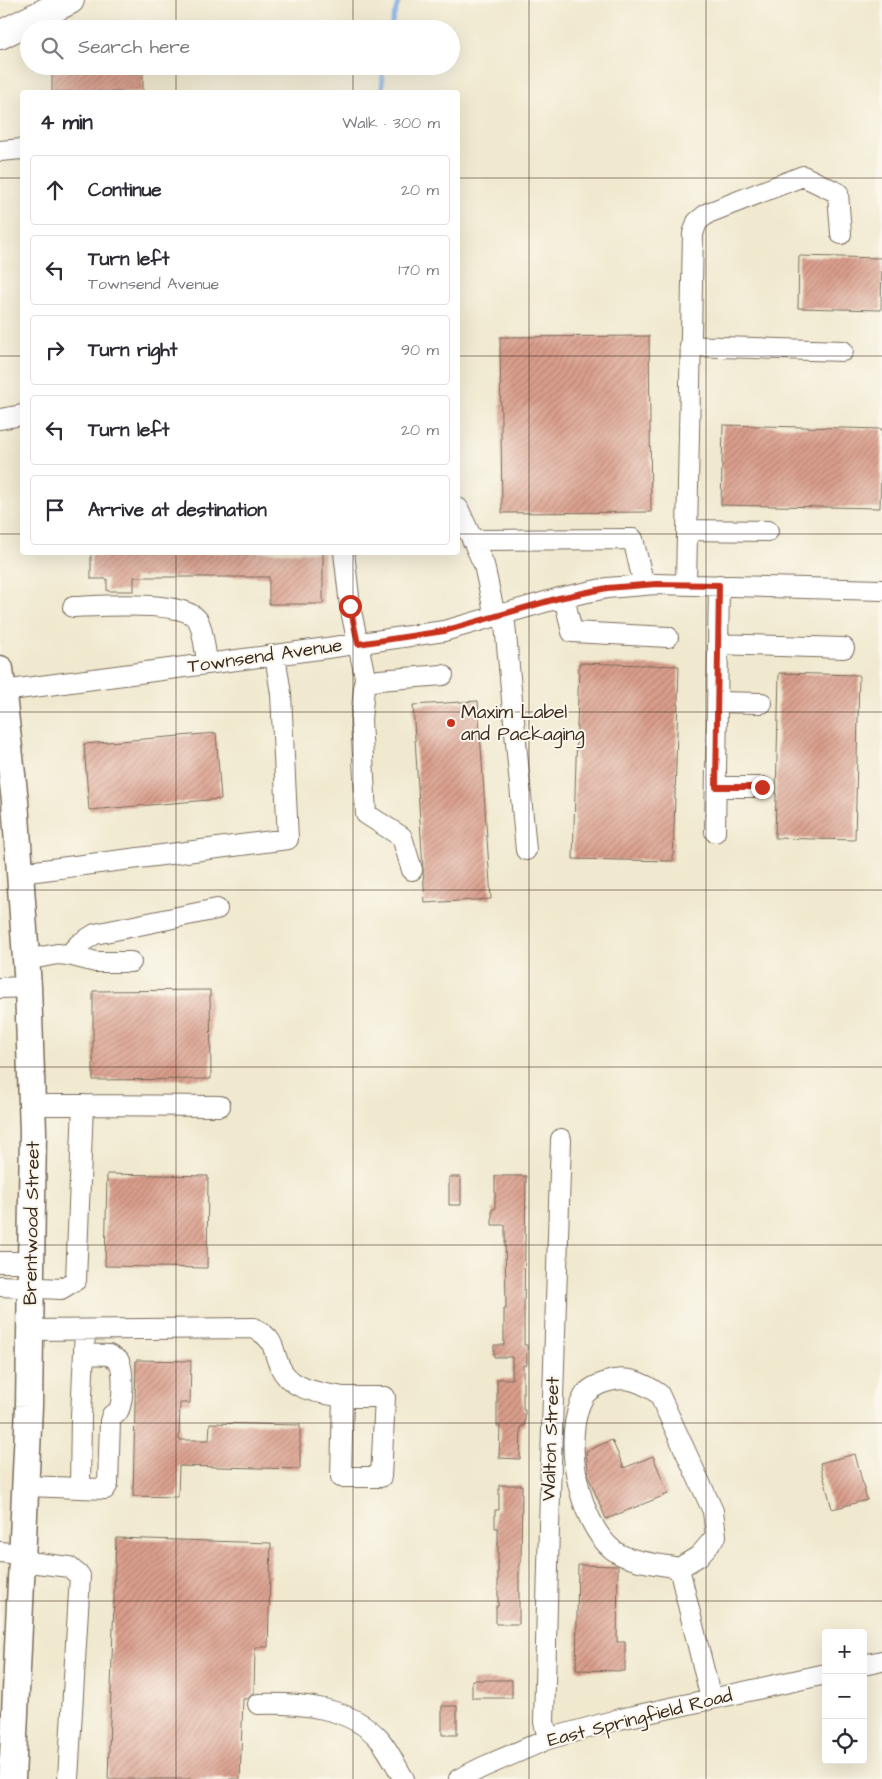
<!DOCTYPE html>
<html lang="en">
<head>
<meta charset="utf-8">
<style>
	body { margin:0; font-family:"Architects Daughter",sans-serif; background:#f2f2f3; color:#2b2b33 }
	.controls { position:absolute; right:15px; bottom:15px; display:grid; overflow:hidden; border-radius:5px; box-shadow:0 5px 20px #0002 }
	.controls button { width:45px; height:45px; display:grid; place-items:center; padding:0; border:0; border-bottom:1px solid #e1e1e2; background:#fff; color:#2b2b33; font:25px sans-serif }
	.stop { position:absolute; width:15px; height:15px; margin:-11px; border:4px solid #c8321e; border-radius:50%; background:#fff }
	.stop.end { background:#c8321e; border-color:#fff; box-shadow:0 1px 5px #0008 }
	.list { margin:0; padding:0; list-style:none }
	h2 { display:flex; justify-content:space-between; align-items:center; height:65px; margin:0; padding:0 20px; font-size:21px }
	h2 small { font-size:16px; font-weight:400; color:#7c7c81 }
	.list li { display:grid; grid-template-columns:32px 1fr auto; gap:15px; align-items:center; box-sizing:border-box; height:70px; margin:0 10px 10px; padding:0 10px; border:1px solid #e1e1e2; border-radius:5px }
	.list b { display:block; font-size:19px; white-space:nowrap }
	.list p { margin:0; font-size:16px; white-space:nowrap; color:#7c7c81 }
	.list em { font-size:16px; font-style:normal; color:#7c7c81 }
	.icon { flex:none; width:28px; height:28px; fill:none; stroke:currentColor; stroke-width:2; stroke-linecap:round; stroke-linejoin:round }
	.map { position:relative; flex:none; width:882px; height:1779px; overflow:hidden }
	.search { position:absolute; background:#fff; box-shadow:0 5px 20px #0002; left:20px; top:20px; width:440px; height:55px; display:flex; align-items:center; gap:12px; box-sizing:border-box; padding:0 18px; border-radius:28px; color:#7c7c81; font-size:19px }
	.panel { position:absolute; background:#fff; box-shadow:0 5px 20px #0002; left:20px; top:90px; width:440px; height:465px; border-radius:5px }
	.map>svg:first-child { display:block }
</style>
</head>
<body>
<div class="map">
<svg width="882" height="1779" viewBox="0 0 882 1779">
	<defs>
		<pattern id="building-hatch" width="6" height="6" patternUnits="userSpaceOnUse" patternTransform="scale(1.25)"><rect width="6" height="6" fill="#da9e8c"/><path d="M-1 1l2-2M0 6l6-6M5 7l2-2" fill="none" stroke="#b28172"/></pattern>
	</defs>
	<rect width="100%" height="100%" fill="#fbf7ec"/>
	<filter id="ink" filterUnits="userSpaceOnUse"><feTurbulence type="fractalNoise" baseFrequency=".02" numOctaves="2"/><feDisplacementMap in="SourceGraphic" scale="10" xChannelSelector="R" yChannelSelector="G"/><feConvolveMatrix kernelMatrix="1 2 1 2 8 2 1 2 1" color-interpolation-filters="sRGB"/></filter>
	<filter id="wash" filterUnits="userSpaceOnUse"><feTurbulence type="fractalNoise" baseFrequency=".0096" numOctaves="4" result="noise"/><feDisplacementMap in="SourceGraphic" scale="20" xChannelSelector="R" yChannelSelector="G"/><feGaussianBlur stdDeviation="1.12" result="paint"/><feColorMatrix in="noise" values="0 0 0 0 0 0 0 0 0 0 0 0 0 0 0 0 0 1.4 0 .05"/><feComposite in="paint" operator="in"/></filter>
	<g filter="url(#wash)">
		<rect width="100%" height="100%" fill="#f0e9cf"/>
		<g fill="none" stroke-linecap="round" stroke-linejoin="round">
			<path stroke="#77abe4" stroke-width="4.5" d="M390,29L399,0
				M382,92L383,66"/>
		</g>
		<g id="blocks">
			<path fill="url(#building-hatch)" d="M94,66H143V92H52V68Z
				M799,256L882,258L881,310L798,308Z
				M649,336L651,512L502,513L500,337Z
				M723,425L882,429L880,508L721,505Z
				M91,552H323V604H269V577H134V591H107V579H91Z
				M579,663L679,666L673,861L573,859Z
				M779,673L859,675L855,840L775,838Z
				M478,701L491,899L425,903L413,705Z
				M216,733L221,799L89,810L84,744Z
				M210,990L211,1079L93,1080V991Z
				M107,1174L208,1176L207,1268L105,1266Z
				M495,1176H526L524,1309V1345H527V1365H523V1410H525V1426H521L520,1459L499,1458L500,1426H497V1379H512V1357H494V1345H504V1309H506L505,1225H492V1209H495Z
				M449,1177H461V1205H449Z
				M136,1360L191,1361L190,1403H180L179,1440H209L210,1423L300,1425V1469L179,1466L178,1497L133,1496Z
				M612,1440L624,1468L653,1456L668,1494L606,1519L589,1478L586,1451Z
				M855,1454L867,1500L832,1509L820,1463Z
				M499,1485H522L521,1563H519V1624H496V1606H498V1528H495V1510H499Z
				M116,1538L271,1543L268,1647H255L254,1693L247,1699H243L240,1779H108Z
				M578,1565L618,1566L617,1642H625V1671L576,1670Z
				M472,1680H512V1698H472Z
				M442,1706H457V1735H442Z"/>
		</g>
	</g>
	<g filter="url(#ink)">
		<use href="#blocks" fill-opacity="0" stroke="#7a6d5c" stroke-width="1"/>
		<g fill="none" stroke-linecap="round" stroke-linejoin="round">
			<g stroke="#7a6d5c" stroke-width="22">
				<path id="minor" d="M0,151L22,149
					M690,346L843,351
					M0,419L22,415
					M458,508L484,565L495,616
					M687,530L768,531
					M472,540L633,539L644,585
					M344,552L350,606L365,677L361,720L366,814L402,837L412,870
					M686,584L693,234L697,222L708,213L803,176L838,193L841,234
					M564,597L572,632L668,637
					M73,607C98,606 182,600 197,619C203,626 205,654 208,664
					M504,613L526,850
					M718,644L844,648
					M364,683L379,680L443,675
					M3,691L327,648L444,631L559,598L607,588L656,584L882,590
					M717,702L762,703
					M716,787H762
					M715,832L719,585
					M20,873L288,839L281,694L275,655
					M69,955L79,944L95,934L217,909
					M26,960L57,954L69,955L96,962H131
					M0,988L28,987
					M83,1105L220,1106
					M0,1262H31
					M0,1286L61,1289L76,1280L83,1105H32
					M30,1330L254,1328C280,1342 270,1352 283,1372C295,1391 323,1393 343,1397L341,1477H381L385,1397H343
					M25,1486L80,1488L81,1416L85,1330
					M80,1488L105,1489L108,1484L110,1421L112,1415L117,1413C124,1404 124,1371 119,1361L109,1355L84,1354
					M0,1552L21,1554
					M21,1561L69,1567L80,1576L68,1779
					M679,1568C660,1564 628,1562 613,1550C578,1522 561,1435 584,1396C588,1389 599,1384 606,1382C627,1375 642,1382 659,1394L713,1511L716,1536L699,1556L679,1568L711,1699
					M863,1665L882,1661
					M258,1704C298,1703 351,1706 380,1740C389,1751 396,1766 404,1779
					M548,1739L544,1722L549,1527L561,1139
					M459,1779L483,1767L548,1739L620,1719L826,1674"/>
			</g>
			<g stroke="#7a6d5c" stroke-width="29">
				<path id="major" d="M0,669L15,801L28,987L33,1132L29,1406L12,1779"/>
			</g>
			<g stroke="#7a6d5c" stroke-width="30">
				<path id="highway" d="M0,35L70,0"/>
			</g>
			<use href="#minor" stroke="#fff" stroke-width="20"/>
			<use href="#major" stroke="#fff" stroke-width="26"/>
			<use href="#highway" stroke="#fff" stroke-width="28"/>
		</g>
	</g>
	<g fill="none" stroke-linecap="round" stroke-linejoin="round" filter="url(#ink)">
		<path stroke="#c8321e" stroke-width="6" d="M350,606L358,644L444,631L559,598L607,588L656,584L719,585L716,787H762"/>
	</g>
	<path fill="none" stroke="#3b2a1e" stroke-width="1" stroke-opacity="0.55" d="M176,0V29M353,0V29M529,0V1779M706,0V1779M176,66V92M353,66V92M0,178H22M458,178H882M0,356H22M458,356H882M0,534H22M458,534H882M176,552V1779M353,552V1779M0,712H882M0,890H882M0,1067H882M0,1245H882M0,1423H882M0,1601H882"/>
	<circle fill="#c8321e" stroke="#fbf7ec" stroke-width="2" cx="451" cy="723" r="5"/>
	<g text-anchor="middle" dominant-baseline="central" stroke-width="4" stroke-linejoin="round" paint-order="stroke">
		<g font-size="19" fill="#3b2a1e" stroke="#fbf7ec">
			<text transform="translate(265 656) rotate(-8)">Townsend Avenue</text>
			<text transform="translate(32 1223) rotate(-89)">Brentwood Street</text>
			<text transform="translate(551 1439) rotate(-88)">Walton Street</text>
			<text transform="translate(640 1718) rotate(-14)">East Springfield Road</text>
		</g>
		<g font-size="19" fill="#3b2a1e" stroke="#fbf7ec" text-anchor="start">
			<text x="461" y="712">Maxim Label<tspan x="461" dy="22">and Packaging</tspan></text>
		</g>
	</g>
</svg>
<div class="controls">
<button>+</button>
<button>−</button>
<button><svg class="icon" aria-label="locate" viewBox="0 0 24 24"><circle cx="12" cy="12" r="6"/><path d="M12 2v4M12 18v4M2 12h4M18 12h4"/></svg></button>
</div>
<div class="stop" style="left:350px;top:606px"></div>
<div class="stop end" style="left:762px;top:787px"></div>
<div class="search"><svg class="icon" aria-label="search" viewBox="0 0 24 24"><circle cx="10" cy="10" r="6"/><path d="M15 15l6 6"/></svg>Search here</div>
<section class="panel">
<h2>4 min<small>Walk · 300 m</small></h2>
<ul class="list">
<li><svg class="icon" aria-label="ahead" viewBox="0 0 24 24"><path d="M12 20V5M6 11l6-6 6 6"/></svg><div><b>Continue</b></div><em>20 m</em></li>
<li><svg class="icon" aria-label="left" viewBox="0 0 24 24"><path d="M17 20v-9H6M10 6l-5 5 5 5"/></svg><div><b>Turn left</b><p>Townsend Avenue</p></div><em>170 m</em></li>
<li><svg class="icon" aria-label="right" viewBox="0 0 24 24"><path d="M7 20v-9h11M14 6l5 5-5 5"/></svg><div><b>Turn right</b></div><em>90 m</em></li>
<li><svg class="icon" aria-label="left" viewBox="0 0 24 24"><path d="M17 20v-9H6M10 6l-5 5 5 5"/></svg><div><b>Turn left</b></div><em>20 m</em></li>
<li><svg class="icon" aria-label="arrive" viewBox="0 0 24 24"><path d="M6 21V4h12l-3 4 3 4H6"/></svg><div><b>Arrive at destination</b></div></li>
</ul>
</section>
</div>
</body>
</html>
